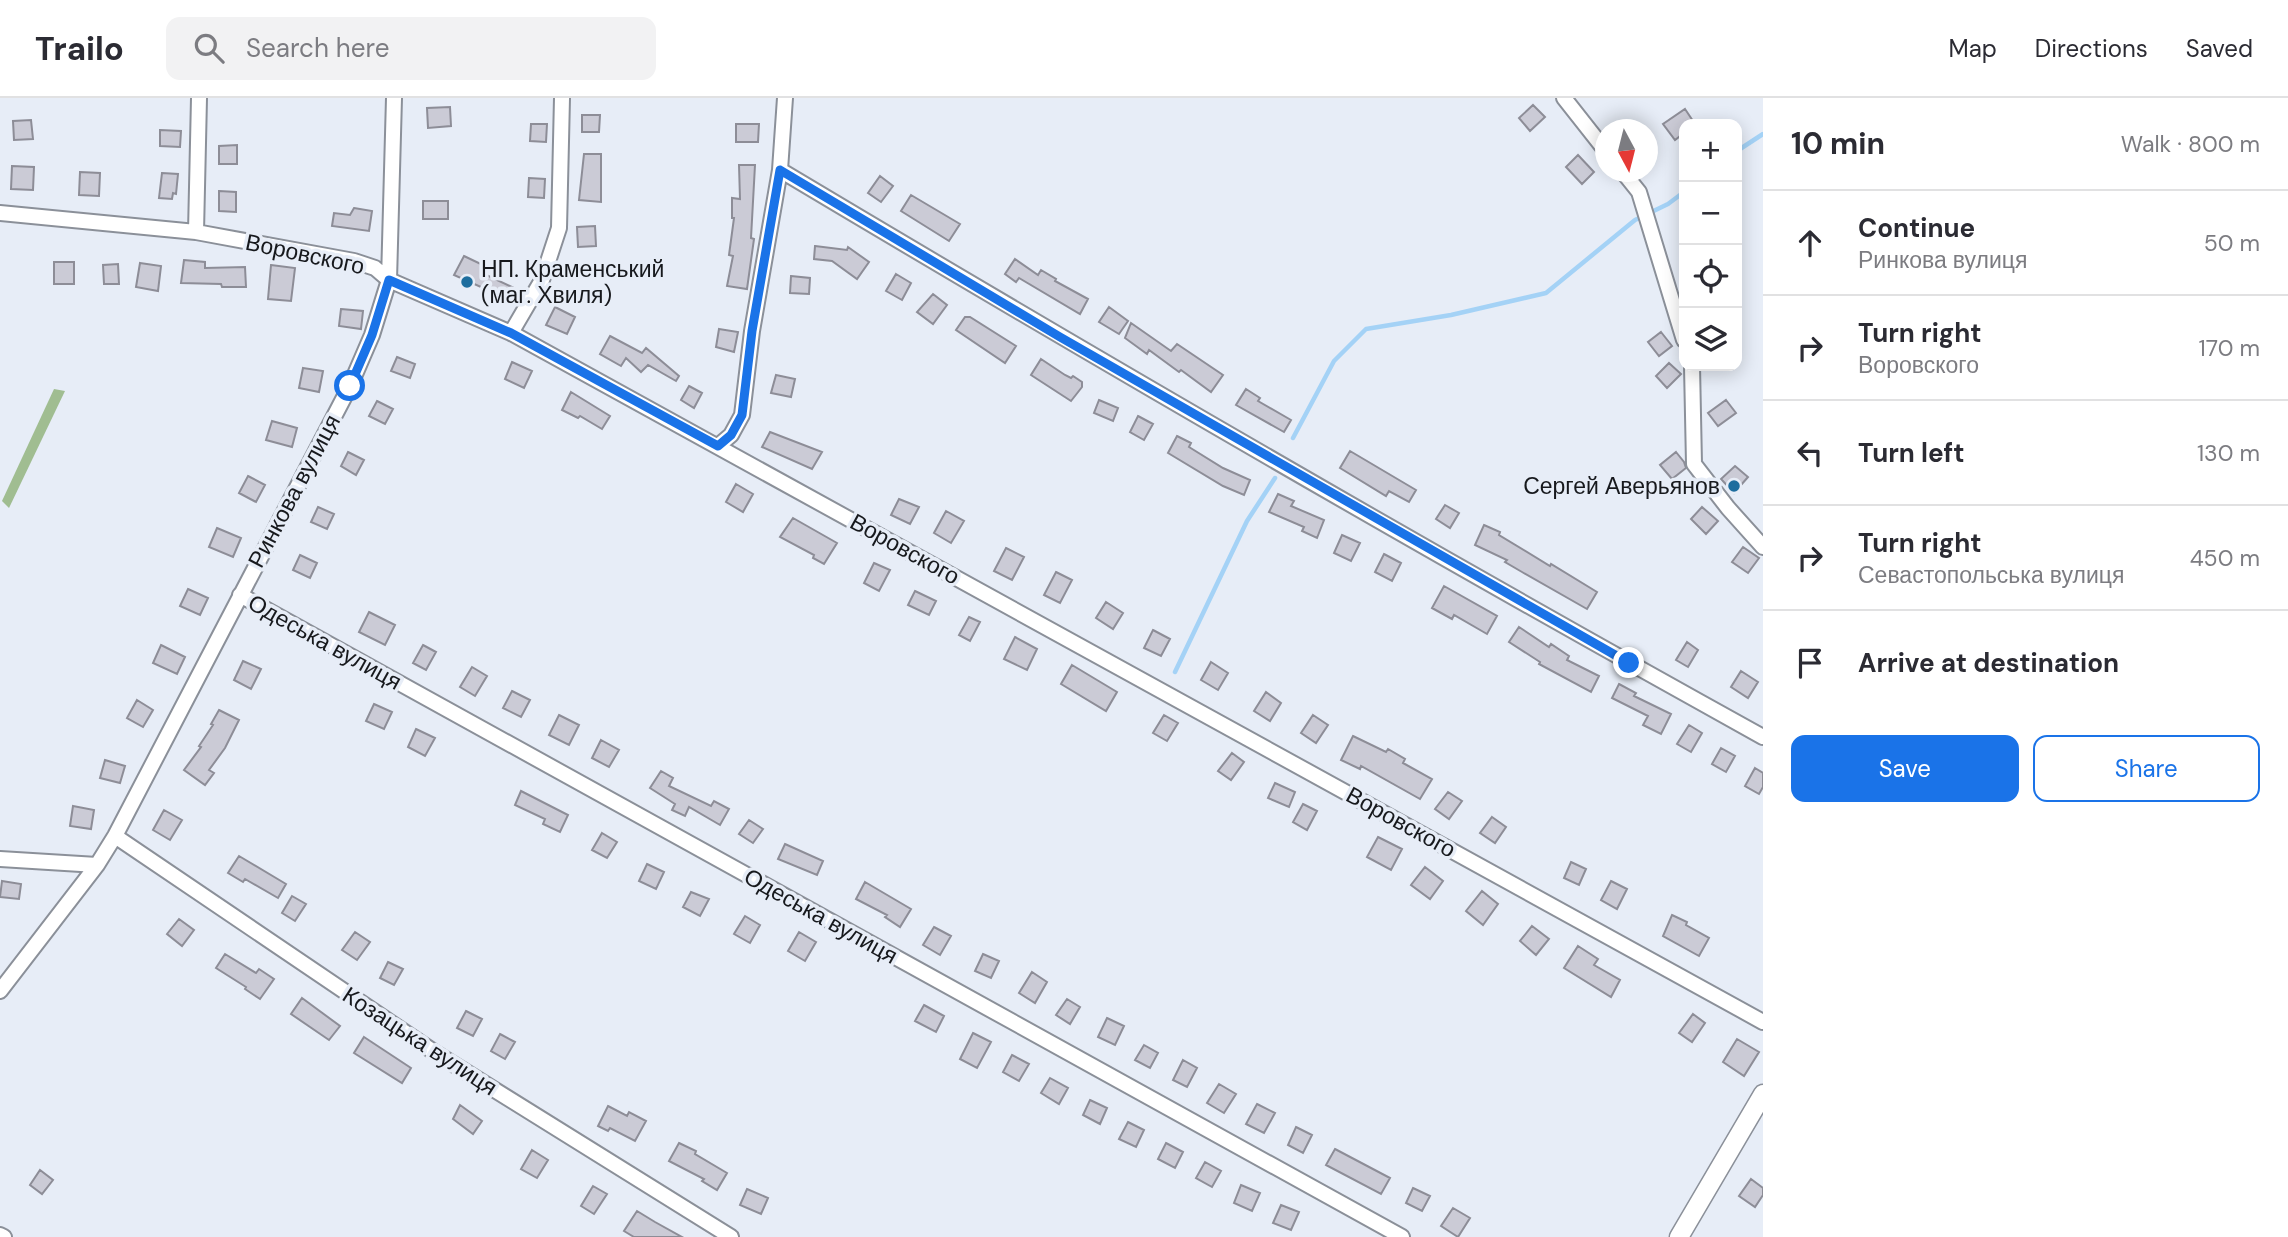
<!DOCTYPE html>
<html lang="en">
<head>
<meta charset="utf-8">
<style>
	body { margin:0; font-family:"DM Sans",sans-serif; background:#f2f2f3; color:#2b2b33 }
	.controls { position:absolute; right:21px; top:21px; display:grid; overflow:hidden; border-radius:14px; box-shadow:0 4px 18px #0003 }
	.controls button { width:63px; height:63px; display:grid; place-items:center; padding:0; border:0; border-bottom:2px solid #e1e1e2; background:#fff; color:#2b2b33; font:35px sans-serif }
	.compass { position:absolute; left:1595px; top:21px; width:63px; height:63px; border-radius:50%; background:#fff; box-shadow:0 4px 18px #0003; rotate:173deg }
	.stop { position:absolute; width:21px; height:21px; margin:-16px; border:5px solid #1a73e8; border-radius:50%; background:#fff }
	.stop.end { background:#1a73e8; border-color:#fff; box-shadow:0 2px 7px #0008 }
	.list { margin:0; padding:0; list-style:none }
	h2 { display:flex; justify-content:space-between; align-items:center; height:91px; margin:0; padding:0 28px; font-size:30px }
	h2 small { font-size:23px; font-weight:400; color:#7c7c81 }
	.list li { display:grid; grid-template-columns:46px 1fr auto; gap:21px; align-items:center; box-sizing:border-box; height:105px; padding:0 28px; border-top:2px solid #e1e1e2 }
	.list b { display:block; font-size:26px; white-space:nowrap }
	.list p { margin:0; font-size:23px; white-space:nowrap; color:#7c7c81 }
	.list em { font-size:23px; font-style:normal; color:#7c7c81 }
	.actions { display:flex; gap:14px; padding:21px 28px }
	.actions a { flex:1; padding:16px 0; border:2px solid #1a73e8; border-radius:14px; text-align:center; font-size:24px; color:#1a73e8 }
	.actions .main { background:#1a73e8; color:#fff }
	.icon { flex:none; width:38px; height:38px; fill:none; stroke:currentColor; stroke-width:2; stroke-linecap:round; stroke-linejoin:round }
	.map { position:relative; flex:none; width:1763px; height:1139px; overflow:hidden }
	header { display:flex; align-items:center; gap:42px; box-sizing:border-box; height:98px; padding:0 35px; background:#fff; border-bottom:2px solid #e1e1e2 }
	header strong { font-size:33px }
	nav { display:flex; gap:38px; margin-inline-start:auto; font-size:24px }
	.search { width:490px; height:63px; background:#f2f2f3; display:flex; align-items:center; gap:18px; box-sizing:border-box; padding:0 24px; border-radius:14px; color:#7c7c81; font-size:26px }
	main { display:flex }
	aside { flex:1; background:#fff }
	.map>svg:first-child { display:block }
</style>
</head>
<body>
<header>
<strong>Trailo</strong>
<div class="search"><svg class="icon" aria-label="search" viewBox="0 0 24 24"><circle cx="10" cy="10" r="6"/><path d="M15 15l6 6"/></svg>Search here</div>
<nav><a>Map</a><a>Directions</a><a>Saved</a></nav>
</header>
<main>
<div class="map">
<svg width="1763" height="1139" viewBox="0 0 1763 1139">
	<rect width="100%" height="100%" fill="#e7edf7"/>
	<path fill="#a0bd91" d="M54,291L65,293L9,410L2,403Z"/>
	<g fill="none" stroke-linecap="round" stroke-linejoin="round">
		<path stroke="#a4d2f6" stroke-width="4.5" d="M1737,53L1763,36
			M1293,340L1334,263L1366,231L1451,217L1546,195L1635,122L1668,106L1684,94
			M1175,574L1247,423L1275,380"/>
	</g>
	<path fill="#cbcbd6" stroke="#8d8d97" stroke-width="2" d="M1533,7L1545,19L1530,33L1519,20Z
		M450,9L451,28L428,30L427,10Z
		M1685,11L1695,26H1684V35L1675,42L1663,26Z
		M582,17H600L599,34H582Z
		M31,22L33,41L14,42L13,23Z
		M531,26H547L546,44L530,43Z
		M736,26H759L758,44H736Z
		M160,32L181,33L180,49L160,48Z
		M237,47V66H219V48Z
		M584,56H601V104L579,102Z
		M1578,57L1594,74L1582,86L1566,69Z
		M739,67H755L751,140L754,141L747,191L727,188L733,158L729,157L734,120H732V100L740,101Z
		M12,68L34,69L33,92L11,91Z
		M80,74L100,75L99,98L79,97Z
		M162,75L178,76L176,96L173,95L172,101L159,100Z
		M880,78L893,88L881,104L868,95Z
		M529,80L545,81L544,100L528,99Z
		M219,93L236,94V114L219,113Z
		M911,97L960,126L949,143L901,113Z
		M423,103H448V121H423Z
		M354,110L372,113L369,133L332,128L334,115L350,117Z
		M595,128L596,148L578,149L577,129Z
		M815,148L847,152L848,149L869,164L857,181L832,163L814,161Z
		M464,158L485,168L482,175L514,190L508,204L489,195L490,193L454,177Z
		M1015,161L1038,177L1041,172L1056,181L1055,183L1088,201L1080,216L1019,180L1016,184L1005,176Z
		M184,162L205,164V170L245,169L246,189H222L221,186L181,185Z
		M54,164H74V186H54Z
		M140,165L161,168L158,193L136,189Z
		M118,166L119,186H104L103,167Z
		M271,167L295,170L291,203L268,201Z
		M896,176L911,185L902,202L886,193Z
		M791,178L810,180L809,196L790,195Z
		M933,196L947,207L933,226L917,214Z
		M555,209L575,219L567,236L546,227Z
		M1109,209L1128,223L1119,236L1099,224Z
		M341,211L363,213L361,231L339,228Z
		M965,219H970L1016,248L1005,265L956,232Z
		M1131,225L1171,253L1177,246L1223,277L1211,294L1181,272L1179,274L1149,252L1147,256L1125,240Z
		M719,231L738,234L734,254L716,249Z
		M1661,234L1672,248L1659,258L1648,244Z
		M610,238L642,255L646,250L679,278L676,283L648,267L641,274L626,260L621,268L600,256Z
		M397,259L415,266L410,280L391,273Z
		M1041,261L1065,277L1071,280L1073,278L1082,284V289L1071,303L1031,277Z
		M512,264L532,273L524,290L505,281Z
		M1669,265L1681,276L1667,290L1656,278Z
		M303,270L323,273L319,294L299,290Z
		M776,277L795,281L791,299L771,295Z
		M689,288L702,295L694,310L681,302Z
		M1246,291L1260,300L1258,303L1291,322L1284,334L1236,307Z
		M571,294L610,318L602,331L580,318L578,320L562,312Z
		M1099,302L1118,310L1113,323L1094,315Z
		M1726,302L1736,315L1718,328L1708,315Z
		M377,303L393,311L385,326L369,318Z
		M1138,318L1153,326L1144,342L1130,334Z
		M272,323L297,330L292,349L266,342Z
		M770,334L822,354L812,371L762,349Z
		M1177,338L1191,345L1189,349L1223,370L1250,382L1244,397L1223,388L1168,355Z
		M1350,353L1416,392L1409,404L1389,393L1386,398L1340,370Z
		M348,354L364,362L356,377L341,368Z
		M1676,354L1684,364L1686,370L1672,381L1660,367Z
		M1735,368L1748,379L1734,395L1721,381Z
		M248,378L265,387L256,404L239,395Z
		M736,386L753,396L743,414L726,404Z
		M1278,396L1294,403L1291,408L1324,422L1317,440L1302,433L1304,429L1269,414Z
		M899,401L919,409L910,426L891,417Z
		M1445,407L1459,415L1450,430L1436,421Z
		M318,409L334,416L327,431L311,424Z
		M1702,409L1718,423L1706,436L1691,421Z
		M946,413L964,423L951,445L934,435Z
		M793,420L837,445L824,466L813,460L814,457L780,439Z
		M1484,427L1500,434L1499,437L1550,468L1551,466L1597,494L1587,511L1522,474L1505,464L1507,462L1475,447Z
		M217,430L241,440L233,459L209,449Z
		M1342,437L1360,445L1351,463L1334,455Z
		M1743,449L1759,460L1748,475L1732,464Z
		M1006,450L1024,459L1012,482L994,473Z
		M1384,456L1401,465L1392,483L1375,474Z
		M300,457L317,465L310,480L293,472Z
		M874,465L890,472L879,493L864,485Z
		M1056,474L1072,482L1060,505L1044,497Z
		M1444,488L1497,518L1487,536L1454,517L1452,521L1432,510Z
		M188,491L208,500L200,517L180,508Z
		M915,493L936,503L929,517L908,507Z
		M1106,504L1123,515L1113,531L1096,520Z
		M369,514L395,527L385,547L359,534Z
		M969,519L980,524L970,543L959,537Z
		M1519,529L1549,549L1551,546L1569,558L1567,562L1599,578L1591,594L1539,566L1540,564L1509,544Z
		M1153,532L1170,541L1161,558L1144,550Z
		M1015,539L1037,551L1027,572L1004,561Z
		M1687,544L1698,552L1688,569L1676,562Z
		M161,547L185,559L177,576L153,565Z
		M423,547L436,554L426,572L413,565Z
		M243,563L261,571L251,591L234,582Z
		M1211,564L1228,575L1218,592L1201,582Z
		M1072,567L1117,594L1106,613L1061,586Z
		M472,569L487,578L475,598L460,589Z
		M1741,573L1758,584L1748,600L1731,589Z
		M1619,586L1636,595L1634,598L1671,616L1661,636L1643,627L1648,618L1612,600Z
		M512,593L530,602L521,619L503,610Z
		M1266,594L1281,605L1270,623L1254,613Z
		M137,602L153,612L143,629L127,620Z
		M374,606L392,614L384,631L366,623Z
		M219,612L239,622L225,650L209,672L214,675L205,687L184,672L201,649L199,648L213,627L211,626Z
		M559,617L579,627L569,647L549,637Z
		M1164,617L1178,625L1167,643L1153,635Z
		M1313,617L1328,627L1316,645L1301,635Z
		M1689,627L1702,635L1691,654L1677,646Z
		M416,631L435,640L425,658L408,649Z
		M1353,638L1386,654L1388,651L1405,661L1403,665L1432,681L1420,701L1361,668L1360,671L1341,662Z
		M601,642L619,652L609,669L592,660Z
		M1721,650L1735,658L1726,674L1712,666Z
		M1232,655L1244,664L1231,682L1218,673Z
		M105,662L125,668L120,685L100,680Z
		M1755,670L1763,675V689L1759,696L1745,688Z
		M661,673L673,680L669,688L711,708L714,703L729,711L720,727L689,709L685,718L672,712L675,706L650,690Z
		M1275,685L1295,694L1289,709L1268,700Z
		M521,693L568,717L560,734L543,726L545,721L515,707Z
		M1448,694L1462,703L1449,721L1435,711Z
		M1303,706L1317,713L1307,732L1293,724Z
		M73,708L94,712L91,731L70,728Z
		M164,712L182,722L170,742L153,732Z
		M1492,719L1506,729L1495,745L1480,735Z
		M749,722L763,731L753,745L739,736Z
		M602,735L617,744L607,760L592,752Z
		M1378,739L1402,751L1391,772L1367,759Z
		M785,746L823,763L817,777L778,761Z
		M239,758L286,786L278,800L245,781L243,784L228,775Z
		M1571,764L1586,771L1579,787L1564,780Z
		M647,766L664,774L656,791L639,783Z
		M1425,769L1443,783L1430,801L1411,787Z
		M2,783L21,786L19,801L0,799Z
		M1611,783L1627,791L1617,811L1601,802Z
		M865,784L911,811L900,829L885,819L887,817L856,801Z
		M1482,793L1498,806L1483,827L1466,813Z
		M691,794L709,801L700,818L683,809Z
		M292,798L306,806L295,823L282,815Z
		M1672,817L1687,824L1686,827L1709,840L1699,858L1663,838Z
		M745,818L760,827L750,845L734,836Z
		M179,821L194,832L182,848L167,836Z
		M1532,828L1549,841L1536,857L1520,843Z
		M934,829L951,838L940,857L923,847Z
		M355,834L370,844L357,862L342,852Z
		M799,834L816,844L805,863L788,853Z
		M1578,848L1598,861L1594,867L1620,882L1611,899L1564,870Z
		M225,856L256,875L259,871L274,881L260,901L245,891L246,889L216,870Z
		M983,856L999,863L991,880L975,873Z
		M388,864L403,871L394,887L380,880Z
		M1032,874L1047,884L1035,905L1019,895Z
		M302,900L340,928L329,942L291,916Z
		M1067,901L1080,909L1070,926L1056,917Z
		M924,907L944,918L936,934L915,923Z
		M466,913L482,921L473,938L457,930Z
		M1693,916L1705,925L1692,944L1679,935Z
		M1107,920L1124,928L1115,947L1098,939Z
		M973,935L991,944L977,970L960,961Z
		M500,936L515,944L505,961L491,953Z
		M364,939L411,970L402,985L354,955Z
		M1737,941L1759,954L1744,978L1723,964Z
		M1144,947L1158,955L1150,970L1135,962Z
		M1012,957L1029,966L1019,983L1003,974Z
		M1183,962L1197,970L1187,989L1173,982Z
		M1050,980L1068,990L1059,1006L1041,995Z
		M1219,986L1236,996L1224,1015L1207,1005Z
		M1090,1002L1107,1010L1100,1026L1083,1017Z
		M1257,1006L1275,1015L1264,1035L1246,1026Z
		M460,1007L482,1023L473,1036L453,1021Z
		M608,1008L627,1018L629,1014L646,1023L635,1043L610,1030L608,1033L598,1028Z
		M1128,1024L1144,1032L1136,1049L1119,1041Z
		M1296,1029L1312,1037L1303,1055L1288,1047Z
		M679,1045L696,1053L695,1056L727,1075L717,1092L702,1083L704,1081L669,1063Z
		M1166,1045L1183,1054L1175,1070L1158,1061Z
		M1335,1051L1390,1080L1381,1096L1326,1067Z
		M532,1052L548,1062L537,1080L521,1071Z
		M1205,1064L1221,1073L1212,1089L1196,1080Z
		M40,1072L53,1082L42,1096L30,1087Z
		M1751,1081L1763,1090V1097L1755,1109L1739,1098Z
		M1241,1087L1260,1095L1252,1113L1234,1105Z
		M593,1088L607,1096L594,1116L581,1108Z
		M1413,1090L1430,1098L1422,1113L1406,1105Z
		M747,1091L768,1100L761,1116L740,1107Z
		M1281,1107L1299,1114L1291,1132L1273,1125Z
		M1453,1110L1470,1120L1458,1139L1441,1128Z
		M637,1113L655,1124L682,1139H634L624,1133Z"/>
	<g fill="none" stroke-linecap="round" stroke-linejoin="round">
		<g stroke="#8b9099" stroke-width="18">
			<path id="minor" d="M1564,0L1605,52
				M780,72C1105,266 1432,456 1763,639
				M1623,74L1639,94L1684,242
				M0,115L196,134L354,163L375,170L389,182L511,235L1763,924
				M196,134L199,0
				M511,235L542,182L559,130L562,0
				M1692,268L1694,366L1728,410L1763,449
				M718,348L731,337L742,317L752,233L780,72L785,0
				M240,497L1402,1139
				M115,738L437,956L731,1139
				M0,761L97,767
				M0,893L97,767L115,738L350,288L372,237L389,182L394,0
				M0,1137L4,1139"/>
		</g>
		<g stroke="#8b9099" stroke-width="21">
			<path id="tertiary" d="M1679,1139L1763,996"/>
		</g>
		<use href="#minor" stroke="#fff" stroke-width="14"/>
		<use href="#tertiary" stroke="#fff" stroke-width="18"/>
	</g>
	<g fill="none" stroke-linecap="round" stroke-linejoin="round">
		<path stroke="#1a73e8" stroke-width="9" d="M350,288L372,237L389,182L511,235L718,348L731,337L742,317L752,233L780,72L1060,239L1629,565"/>
	</g>
	<g fill="#1d6d9e" stroke="#e7edf7" stroke-width="2.5">
		<circle cx="467" cy="184" r="7"/>
		<circle cx="1734" cy="388" r="7"/>
	</g>
	<g text-anchor="middle" dominant-baseline="central" stroke-width="7" stroke-linejoin="round" paint-order="stroke">
		<g font-size="23" fill="#17191d" stroke="#e7edf7">
			<text transform="translate(305 156) rotate(12)">Воровского</text>
			<text transform="translate(294 393) rotate(-62)">Ринкова вулиця</text>
			<text transform="translate(905 451) rotate(29)">Воровского</text>
			<text transform="translate(325 544) rotate(29)">Одеська вулиця</text>
			<text transform="translate(1401 724) rotate(29)">Воровского</text>
			<text transform="translate(821 818) rotate(29)">Одеська вулиця</text>
			<text transform="translate(420 943) rotate(33)">Козацька вулиця</text>
		</g>
		<g font-size="23" fill="#17191d" stroke="#e7edf7" text-anchor="start">
			<text x="481" y="171">НП. Краменський<tspan x="481" dy="26">(маг. Хвиля)</tspan></text>
			<text x="1720" y="388" text-anchor="end">Сергей Аверьянов</text>
		</g>
	</g>
</svg>
<div class="controls">
<button>+</button>
<button>−</button>
<button><svg class="icon" aria-label="locate" viewBox="0 0 24 24"><circle cx="12" cy="12" r="6"/><path d="M12 2v4M12 18v4M2 12h4M18 12h4"/></svg></button>
<button><svg class="icon" aria-label="layers" viewBox="0 0 24 24"><path d="M12 4l9 5-9 5-9-5zM3 14l9 5 9-5"/></svg></button>
</div>
<svg class="compass" viewBox="-18 -18 36 36"><path d="M0-13l5 13h-10z" fill="#e53935"/><path d="M0 13l5-13h-10z" fill="#7c7c81"/></svg>
<div class="stop" style="left:350px;top:288px"></div>
<div class="stop end" style="left:1629px;top:565px"></div>
</div>
<aside>
<h2>10 min<small>Walk · 800 m</small></h2>
<ul class="list">
<li><svg class="icon" aria-label="ahead" viewBox="0 0 24 24"><path d="M12 20V5M6 11l6-6 6 6"/></svg><div><b>Continue</b><p>Ринкова вулиця</p></div><em>50 m</em></li>
<li><svg class="icon" aria-label="right" viewBox="0 0 24 24"><path d="M7 20v-9h11M14 6l5 5-5 5"/></svg><div><b>Turn right</b><p>Воровского</p></div><em>170 m</em></li>
<li><svg class="icon" aria-label="left" viewBox="0 0 24 24"><path d="M17 20v-9H6M10 6l-5 5 5 5"/></svg><div><b>Turn left</b></div><em>130 m</em></li>
<li><svg class="icon" aria-label="right" viewBox="0 0 24 24"><path d="M7 20v-9h11M14 6l5 5-5 5"/></svg><div><b>Turn right</b><p>Севастопольська вулиця</p></div><em>450 m</em></li>
<li><svg class="icon" aria-label="arrive" viewBox="0 0 24 24"><path d="M6 21V4h12l-3 4 3 4H6"/></svg><div><b>Arrive at destination</b></div></li>
</ul>
<div class="actions"><a class="main">Save</a><a>Share</a></div>
</aside>
</main>
</body>
</html>
